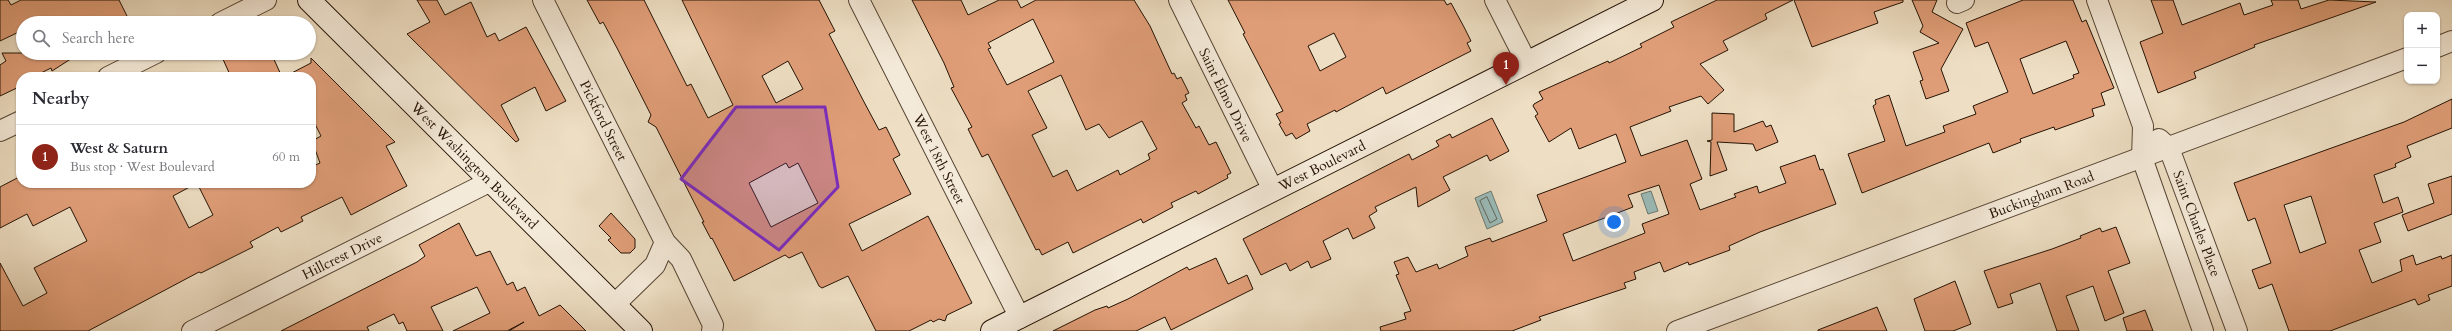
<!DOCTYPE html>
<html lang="en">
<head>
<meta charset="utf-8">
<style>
	body { margin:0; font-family:Cardo,serif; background:#f2f2f3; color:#2b2b33 }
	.controls { position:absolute; right:12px; top:12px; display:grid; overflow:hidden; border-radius:8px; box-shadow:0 1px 3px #0004 }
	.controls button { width:36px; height:36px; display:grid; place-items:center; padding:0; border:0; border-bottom:1px solid #e1e1e2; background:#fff; color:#2b2b33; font:20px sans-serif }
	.you { position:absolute; left:1614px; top:222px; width:14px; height:14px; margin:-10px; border:3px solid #fff; border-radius:50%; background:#1a73e8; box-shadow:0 0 0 6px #1a73e833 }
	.badge { display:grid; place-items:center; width:26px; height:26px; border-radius:50%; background:#8f2418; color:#fff; font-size:13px; font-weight:700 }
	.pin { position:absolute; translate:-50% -33px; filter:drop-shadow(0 1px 2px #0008) }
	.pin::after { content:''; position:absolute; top:21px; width:14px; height:12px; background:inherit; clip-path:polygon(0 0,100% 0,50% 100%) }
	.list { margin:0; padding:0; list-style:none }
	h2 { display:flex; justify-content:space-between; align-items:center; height:52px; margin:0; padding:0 16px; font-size:17px }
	h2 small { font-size:13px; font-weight:400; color:#7c7c81 }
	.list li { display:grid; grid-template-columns:26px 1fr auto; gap:12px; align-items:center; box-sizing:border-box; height:64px; padding:0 16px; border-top:1px solid #e1e1e2 }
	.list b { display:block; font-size:15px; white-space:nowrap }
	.list p { margin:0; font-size:13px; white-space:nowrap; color:#7c7c81 }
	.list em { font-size:13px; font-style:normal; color:#7c7c81 }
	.icon { flex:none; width:22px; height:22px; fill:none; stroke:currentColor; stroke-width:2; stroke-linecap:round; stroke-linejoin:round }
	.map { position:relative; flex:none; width:2452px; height:331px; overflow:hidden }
	.search { position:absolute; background:#fff; box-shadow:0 1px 3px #0004; left:16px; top:16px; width:300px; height:44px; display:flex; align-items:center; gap:10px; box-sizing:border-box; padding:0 14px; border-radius:22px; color:#7c7c81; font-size:15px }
	.panel { position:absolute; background:#fff; box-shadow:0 1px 3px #0004; left:16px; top:72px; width:300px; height:116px; border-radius:16px }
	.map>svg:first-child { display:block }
</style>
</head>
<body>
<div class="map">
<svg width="2452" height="331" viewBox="0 0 2452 331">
	<rect width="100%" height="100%" fill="#eedfc4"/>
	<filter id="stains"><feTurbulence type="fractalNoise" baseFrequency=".005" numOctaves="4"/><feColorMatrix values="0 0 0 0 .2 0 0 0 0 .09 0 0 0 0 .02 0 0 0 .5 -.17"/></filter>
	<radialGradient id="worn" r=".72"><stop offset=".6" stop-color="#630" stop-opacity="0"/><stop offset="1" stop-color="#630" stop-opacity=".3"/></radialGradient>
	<path fill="#9bbcba" stroke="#6b7871" d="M1491,191L1503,222L1487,229L1475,198Z
		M1651,191L1658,211L1648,214L1641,194Z"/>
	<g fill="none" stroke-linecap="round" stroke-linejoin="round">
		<path stroke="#60675f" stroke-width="1" d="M1487,197L1497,219L1490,223L1480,201Z"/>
	</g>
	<path fill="#e09e78" stroke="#241204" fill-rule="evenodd" d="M0,0H8L11,5L21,0H119L128,18L117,23H23V30L0,41Z
		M417,0H437L445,15L471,2L487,37L495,33L499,41L526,27L566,101L546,111L535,87L501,105L519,140L516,142L407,34L430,22Z
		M587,0H644L687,86L691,84L708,118L733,105L682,0H819L835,31L829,34L863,100L879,130L886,127L900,155L893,159L911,194L849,224L862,251L928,216L972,303L947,315L945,321L939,319L933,322L931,320L909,331H876L848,276L822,288L819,286L802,252L789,258L785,255L734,281L712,238L711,239L702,222H704L656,127L648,122L651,115L617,48L603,22L600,24ZM788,61L803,89L776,103L762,76ZM786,163L789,168L798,163L818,203L771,227L749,183Z
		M912,0H961L968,15L999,0H1017L1021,8L1036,0H1134L1150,26L1172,74L1174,73L1177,79L1181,77L1189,93L1185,95L1187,100L1182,103L1196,128L1199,126L1209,145L1216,142L1231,173L1227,175L1228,178L1198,194L1196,191L1171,203L1173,207L1143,223L1141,219L1073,253L1068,242L1042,255L1039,249L1036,250L988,154L982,157L968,129L972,127L951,88L954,87L944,63ZM1033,19L1054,62L1007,85L988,49L991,48L988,43ZM1061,75L1086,130L1099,124L1109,138L1142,121L1157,149L1148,154L1150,159L1120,175L1118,170L1077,191L1067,170L1053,177L1032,135L1047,128L1028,91Z
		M1228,0H1444L1447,5L1451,3L1464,27L1471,41L1467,43L1471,51L1386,94L1383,87L1336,112L1335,110L1307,124L1310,131L1296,139L1292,133L1286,136L1279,124L1281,123L1276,114L1283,111L1243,34L1245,33ZM1334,33L1346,57L1320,71L1308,46Z
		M1717,0H1793L1765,14L1767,19L1723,41L1728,50L1700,64L1724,90L1708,104L1701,96L1669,107L1671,111L1630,127L1641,156L1687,140L1702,179L1690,184L1700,210L1736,197L1734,194L1757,186L1759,193L1786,183L1780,167L1815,155L1820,170L1823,169L1836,204L1760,232L1729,246L1730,250L1689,265L1688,262L1664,272L1660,262L1634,272L1636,279L1624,283L1626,288L1539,317L1541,320L1512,331H1381L1380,327L1406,319L1404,313L1411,311L1396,275L1399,274L1394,262L1408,257L1416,272L1437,264L1439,269L1468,256L1465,247L1490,238L1492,242L1547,221L1537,195L1626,162L1616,134L1579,149L1571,128L1549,142L1535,116L1538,114L1533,106L1534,104L1543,99L1539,92L1608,61L1609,63L1642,47L1640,44L1674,27L1671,22ZM1659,185L1669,214L1642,224L1645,233L1573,261L1563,234L1633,207L1628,195Z
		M1794,0H1903V2L1874,12L1878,23L1812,47Z
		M1912,0H1937L1932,12L1963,29L1941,69L1949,91L1926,99L1920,81L1923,80L1913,52L1939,43L1920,32L1923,26Z
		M2023,0H2073L2082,22L2086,20L2114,88L2101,93L2105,105L2092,109L2094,116L2055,130L2054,127L2020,139L2021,142L1993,153L1989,143L1862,193L1848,154L1885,141L1873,106L1876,104L1875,100L1889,95L1906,146L1945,132L1943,126L1976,114L1973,106L2008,92L1988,42L1975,47L1966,23ZM2066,41L2079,73L2073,75L2074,78L2033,94L2020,59Z
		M2151,0H2173L2182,25L2240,3L2244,15L2273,5L2271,0H2298L2301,9L2329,0L2376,2L2254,45L2255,47L2194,72L2196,78L2158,93L2140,42L2163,33Z
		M2,53H80L52,71L51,68L33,77H21V86L0,96V65L6,61Z
		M231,53H271L282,77H231L222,57Z
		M311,58L395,142L386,146L407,186L351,215L342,197L301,217L303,221L281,232L278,227L250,242L253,247L201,273L199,272L88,331H0V263L23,306L47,293L34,268L87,241L70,207L33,226L27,214L0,228V187L21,176V183H311V167L320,163L312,141L321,136L311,116V77H284L311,63ZM197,183L213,215L189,228L173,196Z
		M2452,99V128L2407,146L2411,157L2395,164L2396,167L2374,175L2383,203L2398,197L2403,212L2374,223L2381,242L2359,250L2372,283L2402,271L2400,260L2413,255L2416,265L2441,256L2442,259L2452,255V286L2428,295L2430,300L2418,305L2415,299L2330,331H2289L2272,284L2259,289L2252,270L2271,263L2255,218L2248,221L2234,183L2404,122ZM2311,196L2326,243L2300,253L2284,205Z
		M1712,113L1734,114V132L1763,121L1766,127L1771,125L1778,142L1756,151L1753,144L1717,142L1727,170L1710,176L1711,142L1707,141L1712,140Z
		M1492,118L1509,151L1490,161L1487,155L1443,177L1450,190L1418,207L1416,187L1375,207L1377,211L1369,216L1375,228L1353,239L1348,228L1323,241L1331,259L1311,268L1308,261L1290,271L1286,263L1261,275L1243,239L1409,154L1412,160L1439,146L1436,141L1450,134L1452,138Z
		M2452,176V214L2408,231L2402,215L2434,203L2428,184Z
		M611,213L635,239V248L630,253H621L608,240L611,238L599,226Z
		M459,223L476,256L490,251L507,285L513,282L517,291L525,287L539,316L560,305L586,331H509L524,322L507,331H453L490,313L477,287L431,307L443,331H407L403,322L399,324L394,314L367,327L369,331H281L417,262L425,256L419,245Z
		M2116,227L2130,263L2108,271L2124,313L2105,321L2093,286L2066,296L2079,331H2057L2040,283L2010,294L2013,303L1998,308L1984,271L2052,249L2081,238L2080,236L2100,228L2102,232Z
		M1216,258L1228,284L1247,275L1253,289L1171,330L1165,317L1136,331H1053L1095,310L1107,306L1108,308L1128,299L1187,267L1189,270Z
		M1955,281L1971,324L1953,331H1925L1914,299Z
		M1877,307L1887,331H1818V330Z
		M2145,310L2153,331H2127L2123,318Z"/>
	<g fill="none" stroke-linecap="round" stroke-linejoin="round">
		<g stroke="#564534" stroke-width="22">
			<g id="street">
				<path id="s1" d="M543,0L665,242L681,259L713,325L712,331"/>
				<path id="s2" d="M859,0L1020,318"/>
				<path id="s3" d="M1179,0L1273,190"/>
				<path d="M1495,0L1527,63"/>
				<path d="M2097,0L2143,126L2142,158L2203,331"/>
				<path d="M1957,3L1964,0"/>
				<path d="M220,23L266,0"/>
				<path d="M2437,47L2452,41"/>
				<path d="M108,77L156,53"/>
				<path d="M0,131L21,121"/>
				<path id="s4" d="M2159,139L2169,148L2237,331"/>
				<path d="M615,304L655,265L665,242"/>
				<path id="s5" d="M192,331L491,181"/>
				<path id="s6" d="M1677,331L2407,58"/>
			</g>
		</g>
		<g stroke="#241204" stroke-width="24">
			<g id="secondary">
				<path id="s7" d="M309,0L641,331"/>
				<path id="s8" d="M992,331L1652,0"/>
			</g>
		</g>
		<use href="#street" stroke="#f4ead9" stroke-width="20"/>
		<use href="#secondary" stroke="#f4ead9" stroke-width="22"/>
	</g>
	<path fill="#7b2cbf" fill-opacity="0.2" stroke="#7b2cbf" stroke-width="3" stroke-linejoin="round" d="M736,107H825L838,187L779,250L681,179Z"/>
	<g text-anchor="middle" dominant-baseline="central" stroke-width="4" stroke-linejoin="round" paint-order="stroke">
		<g font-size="14" fill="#241204" stroke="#f4ead9">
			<text stroke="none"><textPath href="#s3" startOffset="106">Saint Elmo Drive</textPath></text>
			<text stroke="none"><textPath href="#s1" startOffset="135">Pickford Street</textPath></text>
			<text stroke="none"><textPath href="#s2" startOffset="178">West 18th Street</textPath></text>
			<text stroke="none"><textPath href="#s7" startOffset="234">West Washington Boulevard</textPath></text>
			<text stroke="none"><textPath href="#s8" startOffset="369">West Boulevard</textPath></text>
			<text stroke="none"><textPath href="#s6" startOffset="389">Buckingham Road</textPath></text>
			<text stroke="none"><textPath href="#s4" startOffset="94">Saint Charles Place</textPath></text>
			<text stroke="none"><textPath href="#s5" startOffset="168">Hillcrest Drive</textPath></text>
		</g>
	</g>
	<rect width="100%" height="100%" filter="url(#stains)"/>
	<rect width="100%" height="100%" fill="url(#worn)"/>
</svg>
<div class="controls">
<button>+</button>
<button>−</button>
</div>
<div class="you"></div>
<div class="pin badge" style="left:1506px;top:85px">1</div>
<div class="search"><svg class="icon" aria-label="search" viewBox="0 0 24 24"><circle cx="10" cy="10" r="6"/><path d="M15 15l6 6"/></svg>Search here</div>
<section class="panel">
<h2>Nearby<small></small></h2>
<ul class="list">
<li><span class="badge">1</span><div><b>West &amp; Saturn</b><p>Bus stop · West Boulevard</p></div><em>60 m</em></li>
</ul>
</section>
</div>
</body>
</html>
